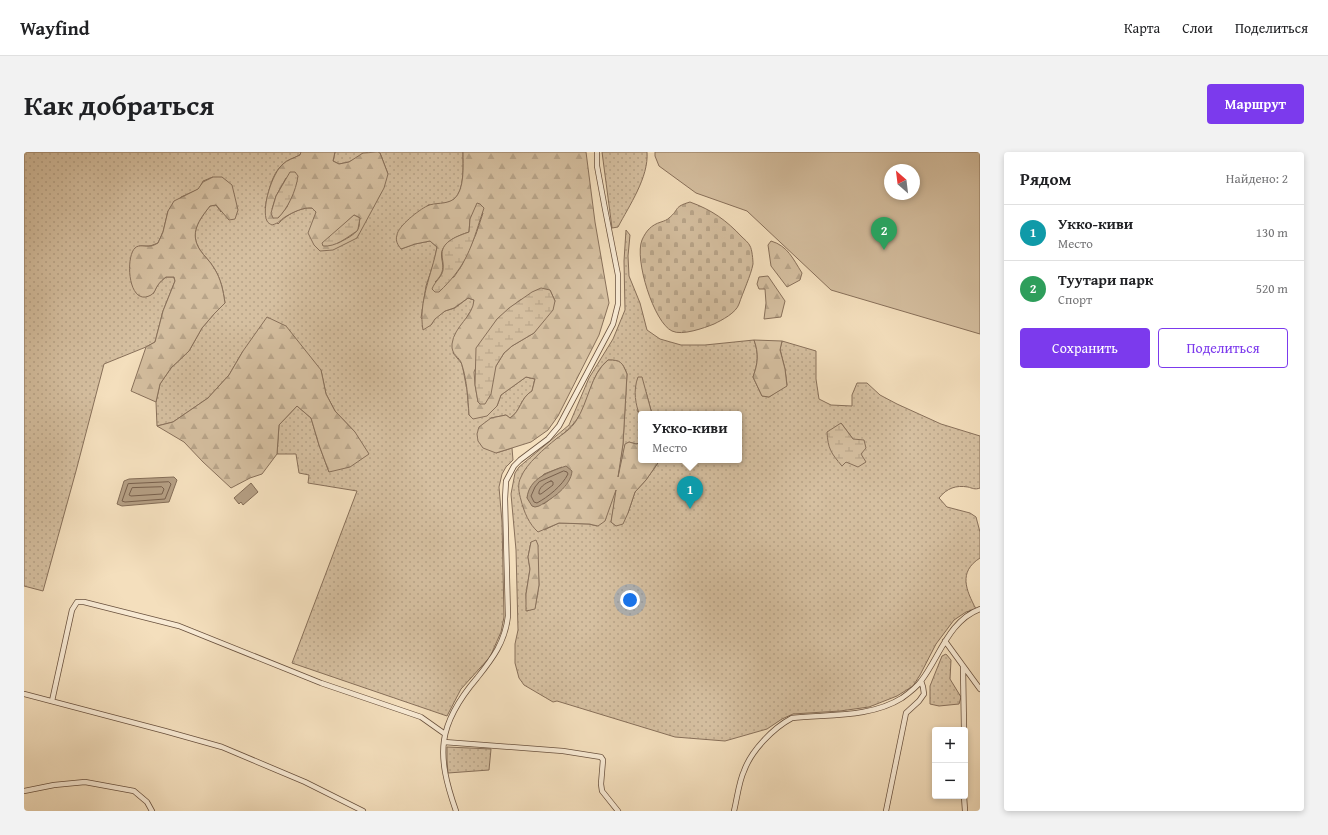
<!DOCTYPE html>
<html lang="ru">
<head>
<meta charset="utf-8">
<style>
	body { margin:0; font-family:"Gentium Book Plus",serif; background:#f2f2f2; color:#202124 }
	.controls { position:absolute; right:12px; bottom:12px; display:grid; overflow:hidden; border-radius:4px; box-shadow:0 2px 6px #0003 }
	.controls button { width:36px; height:36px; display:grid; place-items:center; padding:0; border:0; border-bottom:1px solid #e0e0e0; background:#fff; color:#202124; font:20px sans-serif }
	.compass { position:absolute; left:860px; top:12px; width:36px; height:36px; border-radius:50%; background:#fff; box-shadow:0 2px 6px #0003; rotate:332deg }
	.you { position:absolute; left:606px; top:448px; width:14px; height:14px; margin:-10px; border:3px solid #fff; border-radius:50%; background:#1a73e8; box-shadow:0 0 0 6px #1a73e833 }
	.badge { display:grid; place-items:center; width:26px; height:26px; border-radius:50%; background:#7c3aed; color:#fff; font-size:13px; font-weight:700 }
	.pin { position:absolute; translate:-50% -33px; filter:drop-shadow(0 1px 2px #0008) }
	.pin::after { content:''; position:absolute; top:21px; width:14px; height:12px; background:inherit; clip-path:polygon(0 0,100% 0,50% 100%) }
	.popup { position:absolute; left:614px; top:259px; width:104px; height:52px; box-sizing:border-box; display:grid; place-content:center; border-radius:4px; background:#fff; filter:drop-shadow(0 1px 3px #0005); font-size:13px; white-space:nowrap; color:#757577 }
	.popup b { font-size:15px; color:#202124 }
	.popup::after { content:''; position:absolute; left:50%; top:100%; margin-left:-8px; border:8px solid transparent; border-top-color:#fff }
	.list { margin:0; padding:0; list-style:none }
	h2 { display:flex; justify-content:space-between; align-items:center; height:52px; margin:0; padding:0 16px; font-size:17px }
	h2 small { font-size:13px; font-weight:400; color:#757577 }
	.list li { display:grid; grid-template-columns:26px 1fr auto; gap:12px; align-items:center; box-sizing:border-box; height:56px; padding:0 16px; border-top:1px solid #e0e0e0 }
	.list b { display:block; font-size:15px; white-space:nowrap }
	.list p { margin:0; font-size:13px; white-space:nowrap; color:#757577 }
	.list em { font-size:13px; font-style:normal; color:#757577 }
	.actions { display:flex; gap:8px; padding:12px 16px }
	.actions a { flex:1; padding:9px 0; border:1px solid #7c3aed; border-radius:4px; text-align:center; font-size:14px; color:#7c3aed }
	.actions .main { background:#7c3aed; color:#fff }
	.map { position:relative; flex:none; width:956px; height:659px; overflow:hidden; border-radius:4px }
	header { display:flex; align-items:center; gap:24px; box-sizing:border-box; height:56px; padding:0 20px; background:#fff; border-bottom:1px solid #e0e0e0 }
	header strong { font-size:19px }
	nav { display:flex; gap:22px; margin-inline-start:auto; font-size:14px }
	.intro { display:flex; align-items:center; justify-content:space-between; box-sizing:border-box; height:96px; padding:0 24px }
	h1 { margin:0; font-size:28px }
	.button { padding:10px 18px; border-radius:4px; background:#7c3aed; color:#fff; font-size:14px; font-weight:700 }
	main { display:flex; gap:24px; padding:0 24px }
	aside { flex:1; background:#fff; border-radius:4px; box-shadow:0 2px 6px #0003 }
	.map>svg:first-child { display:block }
</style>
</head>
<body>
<header>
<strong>Wayfind</strong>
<nav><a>Карта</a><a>Слои</a><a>Поделиться</a></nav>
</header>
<div class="intro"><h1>Как добраться</h1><a class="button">Маршрут</a></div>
<main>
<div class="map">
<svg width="956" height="659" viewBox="0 0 956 659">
	<defs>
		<pattern id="grass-dots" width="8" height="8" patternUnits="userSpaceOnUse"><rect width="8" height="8" fill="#d5bfa0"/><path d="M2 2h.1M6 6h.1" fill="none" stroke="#b8a489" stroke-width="1.8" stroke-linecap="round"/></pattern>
		<pattern id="forest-firs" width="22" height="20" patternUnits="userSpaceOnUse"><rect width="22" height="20" fill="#d5bfa0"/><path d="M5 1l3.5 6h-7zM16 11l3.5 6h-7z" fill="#b8a489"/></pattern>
		<pattern id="wetland-marsh" width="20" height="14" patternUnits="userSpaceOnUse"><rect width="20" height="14" fill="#d5bfa0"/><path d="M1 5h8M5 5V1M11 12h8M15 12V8" fill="none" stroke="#b8a489"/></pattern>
		<pattern id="cemetery-stones" width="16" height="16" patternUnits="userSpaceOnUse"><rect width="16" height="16" fill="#d5bfa0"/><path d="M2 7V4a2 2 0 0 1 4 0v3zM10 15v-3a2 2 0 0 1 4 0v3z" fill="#b8a489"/></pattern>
	</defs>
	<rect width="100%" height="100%" fill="#f4dfbd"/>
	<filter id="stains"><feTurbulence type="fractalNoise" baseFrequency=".005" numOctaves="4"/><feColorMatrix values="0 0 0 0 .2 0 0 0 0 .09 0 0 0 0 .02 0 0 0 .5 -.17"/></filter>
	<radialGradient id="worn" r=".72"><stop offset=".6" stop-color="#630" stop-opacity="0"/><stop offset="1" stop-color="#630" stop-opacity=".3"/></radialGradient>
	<path fill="url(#grass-dots)" stroke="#88705a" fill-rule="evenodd" d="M0,0H277L276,3C270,6 263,8 259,12C247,22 244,42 241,56L254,72C262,63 276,55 288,56L292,60L309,98L364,22L356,1L354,0H439C439,13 441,40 429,48C422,52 412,52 404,53L377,97L391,92L406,89L413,95L410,110L402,134L397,166L407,173L411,166L421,159L431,156L444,146L450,148V154L444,163L429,201L438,212L443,238L445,263L473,254L477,243L502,225L511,227L508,239C496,246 497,259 486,266L482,263L467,266L472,301L488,296L489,308L482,315L478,322L475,335L478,370L480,465L477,480L466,505L437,537L423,564L268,511L333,339L284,331L285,323L275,321L272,302H253L255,273L273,254L287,266L295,293L305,320L331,280L311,259L302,242L297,218L219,199L205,223L184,246L149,270L133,274L132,250L136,232L147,216L165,199L178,176L190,162L201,151C199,138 197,127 190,116C186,109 180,104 176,98C165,81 175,68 186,54L192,53L197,60L189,25L179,29L175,37L157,45L144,59L139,80L134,91L126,94H115L129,142L134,132L142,125H150L151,129L139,159L131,190L122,195L80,212L52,319L19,439L0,434Z
		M311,0H344L325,10L315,12L309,9Z
		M578,0H623C625,25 605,54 594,75L588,76Z
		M602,78L606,83L604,104L605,124L616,151L623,178L636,187L657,193H681L730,188C735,202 734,211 729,225L738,244L745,245L763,233L761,217L756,197L758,189L792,199V227L795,247L807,253L828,254V243L833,231H843L856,243L873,252L917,272L956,284V336C951,338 948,336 944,335C932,333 923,336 915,346L923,355L946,361L952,365L956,380V406C934,420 942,438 952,457L942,460L930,468L912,492L896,523L889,534L873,544L845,555L816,559L769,562L758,567L743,577L701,589L651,585L533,549L529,550L500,533L495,526L491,511V492L494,478L492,398L487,342L491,321L495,315L545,273L565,226L589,187L601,158L600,109ZM584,208C597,208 598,210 603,222L599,292L592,336L573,374L565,372L535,371L520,378L530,289C543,279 554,270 560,254C568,237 569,220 584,208ZM622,240L628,262H715V308H636L622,328L611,340L604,361L592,374L587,370L601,293L605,290L612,292L617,291V266L613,258ZM817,271L829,287L837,302L817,313ZM507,390L514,413L515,433L511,456L503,459L502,442L506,417L504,405Z
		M922,502L927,508L926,527L937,545L935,552L915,554L906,552V534L918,504Z
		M423,595L467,597L465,618L424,621L423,608Z"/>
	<path fill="url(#forest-firs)" stroke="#88705a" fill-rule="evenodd" d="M277,0H311L309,9L315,12L325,10L339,1L354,0L356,1L364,22L360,36L333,86L309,98L296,99L290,93L284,81L292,60L288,56C280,55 269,60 261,65C255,69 255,71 248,73C246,72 244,71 243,69C237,57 248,21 259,12C263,8 270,6 276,3ZM262,26L273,29L263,55L254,66L248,57L252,44ZM330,63L336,66C335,69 336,74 334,77C331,83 320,88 314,91L302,89Z
		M439,0H562L571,70L585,151L575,183L534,264L524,278L507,290L472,301L459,296L454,289L453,282L455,275L467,266L482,263L486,266C497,259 496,246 508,239L511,227L502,225L477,243L473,254L463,264L449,267L445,263C444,246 443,229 438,213C436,204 427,204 428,192C430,174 449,165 450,148L444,146L430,156L421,159L411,167L407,173L399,178C394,150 408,122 413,95L406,89L391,92L377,97C374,93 371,89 373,83C374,74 395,58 403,54C411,50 422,53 430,47C441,38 439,13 439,0ZM459,61L452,82L438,113L430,125L411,130C427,115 412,106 420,95C425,87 436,83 445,80L446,67ZM526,138L531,149L510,181L488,194L480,201L472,214L454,250L451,232L450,220L473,167L496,148Z
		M189,25H198L208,33L214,58L211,67L205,68L192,53L186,54C175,68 165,81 176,98C180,104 186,109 190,116C197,127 199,138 201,151L190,162L178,176L165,199L147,216L136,232L132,250L107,239L122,195L131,190L139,159L151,129L150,125H142C139,127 136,130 134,133C131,137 131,141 127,143C104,156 101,105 111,96C115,92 121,95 126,94C129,94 132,92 134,91L139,80L144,59L150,49L174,37L179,30Z
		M747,89C764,94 769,107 778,121L776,128L763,135L747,114L744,93Z
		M744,124L761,149L757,165L740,167L742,151L741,137H735L733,132L735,125Z
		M243,165L262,174L297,218L302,242L311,259L331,280L345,302L326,315L305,320L295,293L287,266L273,254L255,273L253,302L238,322L226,326L207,336L179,310L160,290L133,274L149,270L184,246L205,223L219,199Z
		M730,188L758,189L756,198L761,217L763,234L745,245L738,244L729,225C734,211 735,202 730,188Z
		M584,208C597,208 598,210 603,222L599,292L594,325L601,292L605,290L612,292L617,291V308H636L622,328L611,340L604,361L599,372L592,374L587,370L592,338L581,369L574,374L565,372L535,371L514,380C505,372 500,360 497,348C495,341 493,332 497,325C502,312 521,296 532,287C539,282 547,277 552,269C565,249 566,223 584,208ZM538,315L533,341L520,352L503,346L505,340L520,322Z
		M614,225H618L628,262H617V266C611,253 609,238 614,225Z
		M512,388L514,393L515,433L511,457L502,459V442L506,417L504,405L507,390Z"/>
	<path fill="url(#wetland-marsh)" stroke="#88705a" d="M266,20H271L274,24C272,39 264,56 254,66H249L247,61L252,44Z
		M453,51L456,52L460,56C459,60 457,64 456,68C446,100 440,116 415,140H411L408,137C411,129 418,125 419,118C420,113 418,107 418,102C418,89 434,84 445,80L446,67Z
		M330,63L336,66L334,77L333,79C322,86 312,95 299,94L298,91Z
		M517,136L526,138L531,149L529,158L510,181L488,194L480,201L472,214L467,242L461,252H456L454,250L451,233L452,196L473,167L485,156L508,140Z
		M817,271L829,287L840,288L842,296L837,302L842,310L834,315L822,310L818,314C807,301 804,297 803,280Z"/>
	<path fill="url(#cemetery-stones)" stroke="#88705a" d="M666,50C688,58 702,68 718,85C720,87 725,91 726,94C728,97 729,108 729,112C727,123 719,140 715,152C712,161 698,168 690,172C680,176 658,184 648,179C630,171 610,107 618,88C622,79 627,73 637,70C640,69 643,68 645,66C656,57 649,55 666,50Z"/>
	<path fill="#d5bfa0" stroke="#88705a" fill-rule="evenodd" d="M631,0H956V182L807,138L723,59L672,41L635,14L631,4ZM866,18H890V42H866Z"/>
	<path fill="#b59f84" stroke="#846d57" d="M542,314L548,319C547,334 528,347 515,354L511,355L508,354L503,346C505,326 525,320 542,314Z
		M150,325L153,328L145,350L98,354L93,352L100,329L105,327Z
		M227,331L234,340L219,353L217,350L215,352L210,346Z"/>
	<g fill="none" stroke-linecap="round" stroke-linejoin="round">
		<path stroke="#78604c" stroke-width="1" d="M540,319L543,320L544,322C538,334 524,345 513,351L510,350L507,344L511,335L515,330Z
			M527,329L529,330V333L517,342H515C514,336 521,331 527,329Z
			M145,330L147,332L141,347L101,350L98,349L104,332Z
			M138,335L140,337L138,342L107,344L105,343L108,336Z"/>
		<g stroke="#69513e" stroke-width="6">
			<path id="street" d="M921,489L956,537
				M939,514L940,578
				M0,542L141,579L198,595L281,630L339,659
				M28,549L48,458L53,450H60L155,474L297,531L397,565L421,582
				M420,590L539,599L577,605L579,608L577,632L578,639L594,659
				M0,639L30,633L61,630L110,639L123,650L128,659
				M940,644L941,659
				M432,659C412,602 413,573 453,526C469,506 481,490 484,464L481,347L482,329L490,314L496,308L524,287L535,274L589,172L594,152V123L581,57L573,14V0
				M710,659C713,647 715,629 720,619C727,599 749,576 768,566C804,562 846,566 878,546C885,541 892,536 897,529C915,506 925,468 956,457
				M862,659L882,561L895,549L900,542L899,535L897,529"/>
		</g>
		<use href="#street" stroke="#f8ead4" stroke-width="4.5"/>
	</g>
	<rect width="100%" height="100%" filter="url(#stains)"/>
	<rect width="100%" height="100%" fill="url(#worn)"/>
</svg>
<div class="controls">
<button>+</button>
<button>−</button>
</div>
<svg class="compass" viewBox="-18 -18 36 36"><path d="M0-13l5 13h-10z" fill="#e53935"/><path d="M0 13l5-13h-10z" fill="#757577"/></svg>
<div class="you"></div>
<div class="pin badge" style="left:666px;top:357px;background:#0f9aa8">1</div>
<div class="popup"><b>Укко-киви</b>Место</div>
<div class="pin badge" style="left:860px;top:98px;background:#2e9e5b">2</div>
</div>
<aside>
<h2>Рядом<small>Найдено: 2</small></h2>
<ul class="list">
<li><span class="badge" style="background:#0f9aa8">1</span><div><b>Укко-киви</b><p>Место</p></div><em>130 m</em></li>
<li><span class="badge" style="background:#2e9e5b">2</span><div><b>Туутари парк</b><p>Спорт</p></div><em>520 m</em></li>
</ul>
<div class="actions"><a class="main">Сохранить</a><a>Поделиться</a></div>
</aside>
</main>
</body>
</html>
